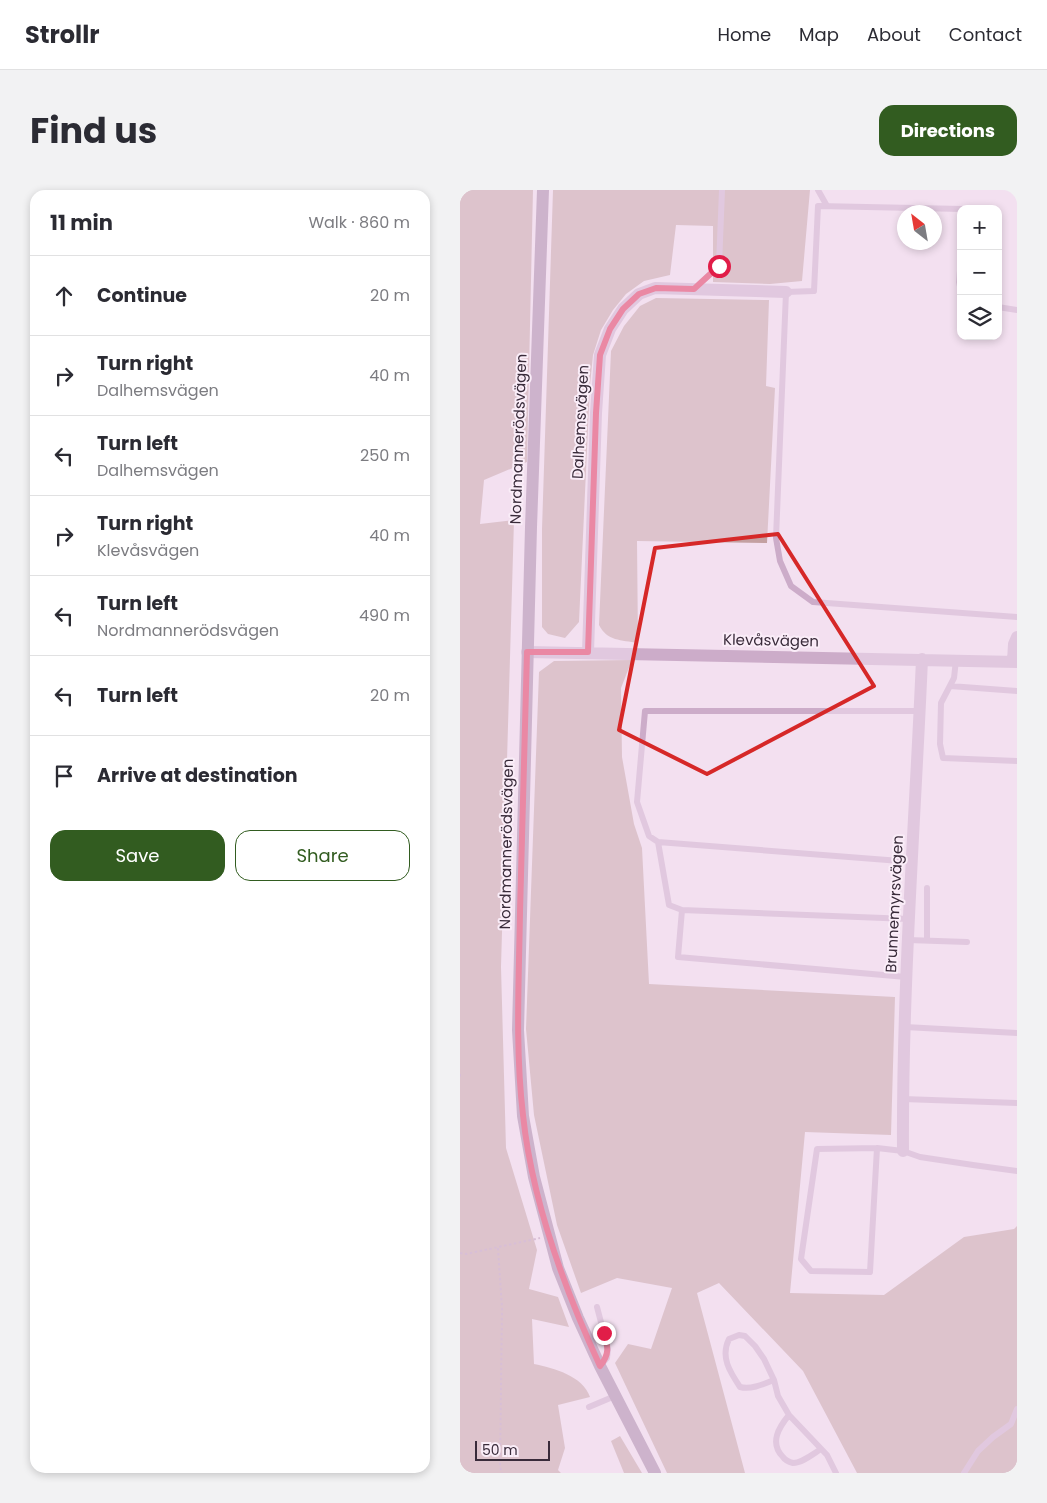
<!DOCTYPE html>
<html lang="en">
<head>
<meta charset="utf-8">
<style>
	body { margin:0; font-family:Poppins,sans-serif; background:#f2f2f3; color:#2b2b33 }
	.controls { position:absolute; right:15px; top:15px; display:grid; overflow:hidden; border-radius:10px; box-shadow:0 2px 8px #0003 }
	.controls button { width:45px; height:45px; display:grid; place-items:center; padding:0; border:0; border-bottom:1px solid #e1e1e2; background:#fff; color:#2b2b33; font:25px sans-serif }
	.compass { position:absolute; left:437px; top:15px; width:45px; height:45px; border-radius:50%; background:#fff; box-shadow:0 2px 8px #0003; rotate:329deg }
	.scale { position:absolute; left:15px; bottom:12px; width:75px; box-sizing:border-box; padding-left:5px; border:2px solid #392b3a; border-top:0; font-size:14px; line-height:18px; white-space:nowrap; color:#392b3a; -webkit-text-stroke:4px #faedf8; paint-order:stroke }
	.stop { position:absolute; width:15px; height:15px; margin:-11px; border:4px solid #e11d48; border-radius:50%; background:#fff }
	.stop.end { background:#e11d48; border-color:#fff; box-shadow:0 1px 5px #0008 }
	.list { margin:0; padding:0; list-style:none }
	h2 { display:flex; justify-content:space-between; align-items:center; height:65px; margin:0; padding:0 20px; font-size:21px }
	h2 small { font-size:16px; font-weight:400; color:#7c7c81 }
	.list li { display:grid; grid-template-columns:32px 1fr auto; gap:15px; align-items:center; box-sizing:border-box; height:80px; padding:0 20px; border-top:1px solid #e1e1e2 }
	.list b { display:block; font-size:19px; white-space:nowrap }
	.list p { margin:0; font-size:16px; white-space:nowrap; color:#7c7c81 }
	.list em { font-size:16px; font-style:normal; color:#7c7c81 }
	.actions { display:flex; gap:10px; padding:15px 20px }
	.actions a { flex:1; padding:11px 0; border:1px solid #325c20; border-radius:15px; text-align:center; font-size:18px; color:#325c20 }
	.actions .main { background:#325c20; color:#fff }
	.icon { flex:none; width:28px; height:28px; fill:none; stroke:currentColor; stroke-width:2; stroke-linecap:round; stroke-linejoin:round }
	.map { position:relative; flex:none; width:557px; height:1283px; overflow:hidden; border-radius:15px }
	header { display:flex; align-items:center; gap:30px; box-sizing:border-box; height:70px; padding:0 25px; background:#fff; border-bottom:1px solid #e1e1e2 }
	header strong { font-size:24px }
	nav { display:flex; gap:28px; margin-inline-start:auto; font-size:18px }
	.intro { display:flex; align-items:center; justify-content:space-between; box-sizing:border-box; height:120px; padding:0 30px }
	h1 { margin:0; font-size:35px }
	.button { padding:12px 22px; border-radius:15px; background:#325c20; color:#fff; font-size:18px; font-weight:700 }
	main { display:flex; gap:30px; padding:0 30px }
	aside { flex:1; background:#fff; border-radius:15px; box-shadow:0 2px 8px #0003 }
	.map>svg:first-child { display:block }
</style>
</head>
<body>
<header>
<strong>Strollr</strong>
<nav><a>Home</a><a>Map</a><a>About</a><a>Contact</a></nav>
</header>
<div class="intro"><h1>Find us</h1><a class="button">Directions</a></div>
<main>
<aside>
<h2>11 min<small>Walk · 860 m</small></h2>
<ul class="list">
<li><svg class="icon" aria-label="ahead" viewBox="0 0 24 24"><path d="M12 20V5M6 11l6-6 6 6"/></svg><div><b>Continue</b></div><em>20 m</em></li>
<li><svg class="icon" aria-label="right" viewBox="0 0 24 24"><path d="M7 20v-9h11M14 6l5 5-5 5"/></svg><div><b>Turn right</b><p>Dalhemsvägen</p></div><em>40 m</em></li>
<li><svg class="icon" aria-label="left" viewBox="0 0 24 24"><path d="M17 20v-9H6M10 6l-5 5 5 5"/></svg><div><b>Turn left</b><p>Dalhemsvägen</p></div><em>250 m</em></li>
<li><svg class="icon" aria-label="right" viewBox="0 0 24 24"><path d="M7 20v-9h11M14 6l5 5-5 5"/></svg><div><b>Turn right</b><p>Klevåsvägen</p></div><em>40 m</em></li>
<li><svg class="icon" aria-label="left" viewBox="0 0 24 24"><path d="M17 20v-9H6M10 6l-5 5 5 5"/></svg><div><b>Turn left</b><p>Nordmannerödsvägen</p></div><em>490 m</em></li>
<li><svg class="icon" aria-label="left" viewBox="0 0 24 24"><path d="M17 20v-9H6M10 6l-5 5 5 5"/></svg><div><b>Turn left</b></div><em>20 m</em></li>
<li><svg class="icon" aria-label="arrive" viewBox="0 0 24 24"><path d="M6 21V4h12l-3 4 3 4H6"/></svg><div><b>Arrive at destination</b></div></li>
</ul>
<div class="actions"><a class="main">Save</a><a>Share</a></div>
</aside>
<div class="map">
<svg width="557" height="1283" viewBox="0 0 557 1283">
	<rect width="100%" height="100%" fill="#f3e0f0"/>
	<path fill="#c3a0a1" d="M0,0H73L67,272L24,290L20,334L54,330L41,777L46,958L77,1060L69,1099L98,1107L109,1137L72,1129L74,1174C94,1178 123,1186 130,1207L98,1215L105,1258L98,1280L101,1283H0Z
		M93,0H350L342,91L310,94L253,92V36L216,35L210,85L184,91L166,104L153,120L141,140L133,165L130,195L119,432L105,448L88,444L82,437V339Z
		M196,108L309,110L306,196L315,198L307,353L177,351L178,453C161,450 147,451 139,435L151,161L164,136L180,116Z
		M172,470L161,498L162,567L174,634L182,658L189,794L435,807L431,945L345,942L330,1103L424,1105L504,1047L554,1039L557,1036V1283H397L343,1181L259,1093L237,1103L285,1283H207L155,1173L168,1154L191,1159L212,1098L157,1088L121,1103L97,1035L74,925L66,839L79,482L94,471Z
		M160,1246L182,1283H164L151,1251Z"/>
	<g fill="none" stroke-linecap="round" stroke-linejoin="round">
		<path stroke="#b896b6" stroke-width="2" stroke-dasharray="2.5 2.5" stroke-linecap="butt" d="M0,884V889
			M38,1058L42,1118L40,1277L42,1283
			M0,1063L6,1064L80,1048"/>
		<path stroke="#ccacc9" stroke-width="6" d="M358,0L367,16
			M503,19L358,16L354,101L326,102L316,348L320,371L331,396L353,412L557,427
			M501,69L499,92L501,101
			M235,98L259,76L262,0
			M538,117L557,120
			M496,470L494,488L481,513L480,554L483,568L557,571
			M490,496L557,501
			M198,652L189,646L177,612L185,521H460
			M222,720L209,715L198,652L453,672
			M448,750L507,752
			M467,750V698
			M446,787L218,767L222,720L449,729
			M445,837L557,843
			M443,909L557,913
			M417,958L410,1082L351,1081L341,1069L357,959L417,958L443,961L460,967L513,975L557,981
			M137,1117L148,1159L147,1168L140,1176
			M314,1190C304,1194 291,1200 280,1197C270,1182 260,1167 269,1149L279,1145L285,1146L295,1156L304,1169L314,1190L318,1206L329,1225L367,1265L376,1283
			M129,1217L155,1206
			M329,1225C319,1237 309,1253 323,1267C325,1270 329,1272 333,1273C342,1273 353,1264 361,1259
			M504,1283L518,1261L533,1247L551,1234L557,1219"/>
		<path stroke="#ccacc9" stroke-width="12" d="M67,462L557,472
			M128,462L136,223L140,165L150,139L163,119L179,104L195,98L326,102
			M553,471L554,454L557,447
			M443,961C442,797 455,633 462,469"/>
		<path stroke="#a07da0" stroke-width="12" d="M83,0L71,337L58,840L63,926L74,987L98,1078L118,1128L140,1176L195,1283"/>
	</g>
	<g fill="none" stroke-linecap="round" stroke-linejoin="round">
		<path stroke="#e11d48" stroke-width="6" d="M144,1143C148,1157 150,1164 140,1176C104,1098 72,1012 63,925C55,858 59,790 60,722C63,635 65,548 67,462H128L136,223L140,165L150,139L163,119L179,104L196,98L234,99L259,76"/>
	</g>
	<path d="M0 0H557V1283H0ZM318,344L414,496L247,584L159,540L195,358Z" fill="#f3e0f0" fill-opacity=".55" fill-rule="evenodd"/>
	<path fill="none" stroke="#d62828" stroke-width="4" stroke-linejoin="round" d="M318,344L414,496L247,584L159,540L195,358Z"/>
	<g text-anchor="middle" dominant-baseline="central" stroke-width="4" stroke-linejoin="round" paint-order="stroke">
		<g font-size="15" fill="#392b3a" stroke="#faedf8">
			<text transform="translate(120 232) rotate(-87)">Dalhemsvägen</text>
			<text transform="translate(58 249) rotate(-88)">Nordmannerödsvägen</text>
			<text transform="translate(311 450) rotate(1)">Klevåsvägen</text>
			<text transform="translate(46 654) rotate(-89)">Nordmannerödsvägen</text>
			<text transform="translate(434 714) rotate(-87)">Brunnemyrsvägen</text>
		</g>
	</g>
</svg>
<div class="controls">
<button>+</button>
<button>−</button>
<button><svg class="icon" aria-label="layers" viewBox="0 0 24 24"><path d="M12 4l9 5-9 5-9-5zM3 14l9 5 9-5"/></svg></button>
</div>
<svg class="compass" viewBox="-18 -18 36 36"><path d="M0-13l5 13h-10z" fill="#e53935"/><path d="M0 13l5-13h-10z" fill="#7c7c81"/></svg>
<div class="scale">50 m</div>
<div class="stop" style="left:259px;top:76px"></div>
<div class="stop end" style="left:144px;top:1143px"></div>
</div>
</main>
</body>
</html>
